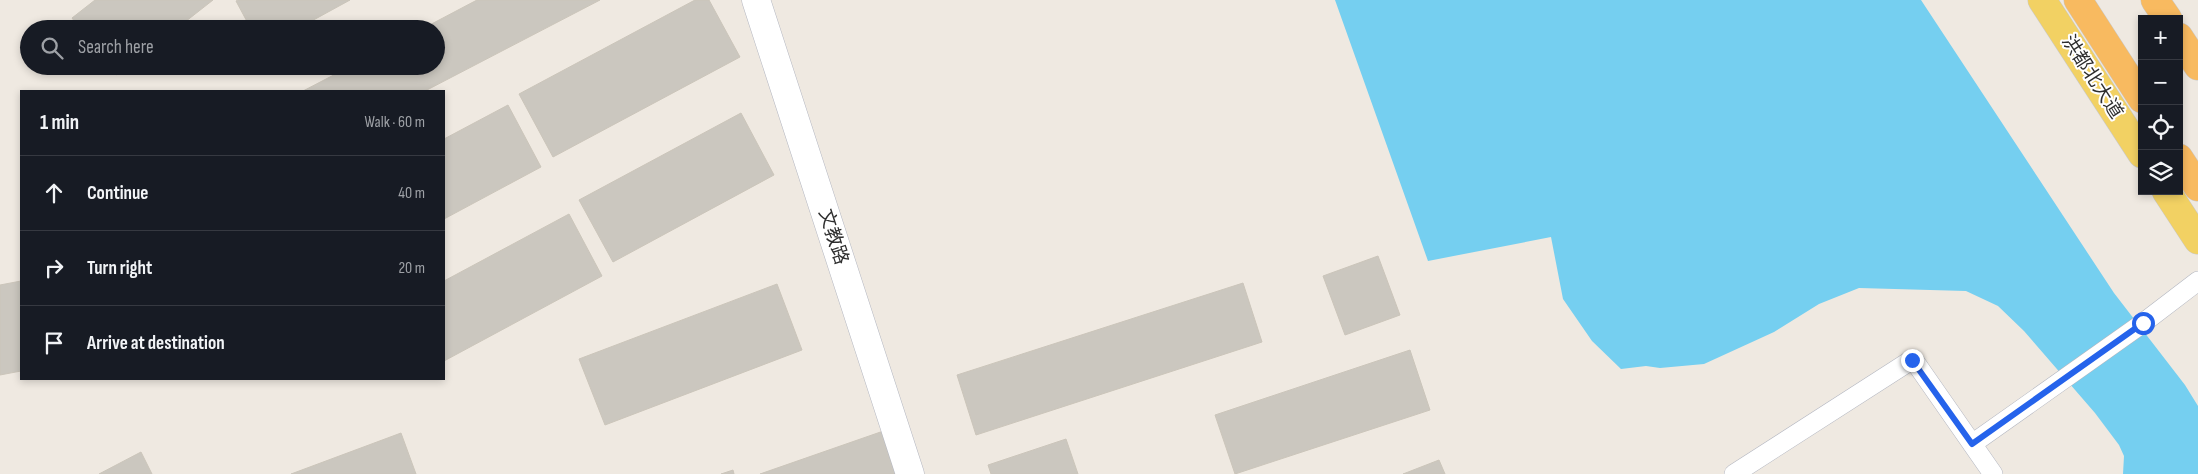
<!DOCTYPE html>
<html lang="en">
<head>
<meta charset="utf-8">
<style>
	body { margin:0; font-family:"Sofia Sans Condensed","Noto Sans SC",sans-serif; background:#242831; color:#f1f3f6 }
	.controls { position:absolute; right:15px; top:15px; display:grid; overflow:hidden; border-radius:0px; box-shadow:0 2px 8px #0003 }
	.controls button { width:45px; height:45px; display:grid; place-items:center; padding:0; border:0; border-bottom:1px solid #363941; background:#171b24; color:#f1f3f6; font:25px sans-serif }
	.stop { position:absolute; width:15px; height:15px; margin:-11px; border:4px solid #2563eb; border-radius:50%; background:#fff }
	.stop.end { background:#2563eb; border-color:#fff; box-shadow:0 1px 5px #0008 }
	.list { margin:0; padding:0; list-style:none }
	h2 { display:flex; justify-content:space-between; align-items:center; height:65px; margin:0; padding:0 20px; font-size:21px }
	h2 small { font-size:16px; font-weight:400; color:#9ea1a6 }
	.list li { display:grid; grid-template-columns:32px 1fr auto; gap:15px; align-items:center; box-sizing:border-box; height:75px; padding:0 20px; border-top:1px solid #363941 }
	.list b { display:block; font-size:19px; white-space:nowrap }
	.list em { font-size:16px; font-style:normal; color:#9ea1a6 }
	.icon { flex:none; width:28px; height:28px; fill:none; stroke:currentColor; stroke-width:2; stroke-linecap:round; stroke-linejoin:round }
	.map { position:relative; flex:none; width:2198px; height:474px; overflow:hidden }
	.search { position:absolute; background:#171b24; box-shadow:0 2px 8px #0003; left:20px; top:20px; width:425px; height:55px; display:flex; align-items:center; gap:12px; box-sizing:border-box; padding:0 18px; border-radius:28px; color:#9ea1a6; font-size:19px }
	.panel { position:absolute; background:#171b24; box-shadow:0 2px 8px #0003; left:20px; top:90px; width:425px; height:290px; border-radius:0px }
	.map>svg:first-child { display:block }
</style>
</head>
<body>
<div class="map">
<svg width="2198" height="474" viewBox="0 0 2198 474">
	<rect width="100%" height="100%" fill="#efe9e1"/>
	<path fill="#75cff0" d="M1335,0H1921L2114,293L2185,385L2198,406V474H2123L2124,456L2119,445L2095,413L2024,331L1998,306L1966,291L1859,288L1819,304L1774,332L1704,364L1660,368L1646,366L1621,369L1592,341L1563,299L1551,237L1428,261Z"/>
	<path fill="#cbc7bf" stroke="#cbc5ba" d="M95,0H213L176,29H80L72,18Z
		M238,0H350L297,29H251L236,1Z
		M477,0H600L425,91H303L351,66H436V29H422Z
		M695,0H709L740,57L553,157L519,94Z
		M109,66H127L116,75Z
		M508,105L541,167L444,219V139Z
		M741,113L774,175L613,262L579,200Z
		M569,214L602,276L444,361V281Z
		M1378,256L1400,315L1345,335L1323,276Z
		M21,281V371L0,375V285Z
		M1243,283L1262,342L976,435L957,375Z
		M777,284L802,350L605,425L579,359Z
		M1410,350L1430,410L1235,474L1215,415Z
		M892,428L908,474H760Z
		M401,433L416,474H291Z
		M1066,439L1078,474H991L988,465Z
		M141,452L152,474H99Z
		M1439,460L1445,474H1403Z
		M733,470L734,474H721Z"/>
	<g fill="none" stroke-linecap="round" stroke-linejoin="round">
		<g stroke="#b4b7c1" stroke-width="20">
			<path id="service" d="M1972,444L2143,323L2198,281
				M1734,474L1913,359L1993,474"/>
		</g>
		<g stroke="#b4b7c1" stroke-width="29">
			<path id="tertiary" d="M756,0L910,474"/>
		</g>
		<g stroke="#c9c9c9" stroke-width="29">
			<path id="primary" d="M2042,0L2142,154
				M2166,191L2198,240"/>
		</g>
		<g stroke="#c9c9c9" stroke-width="29">
			<path id="trunk" d="M2078,0L2142,99
				M2155,0L2168,19
				M2179,37L2198,66
				M2179,158L2198,187"/>
		</g>
		<use href="#service" stroke="#fff" stroke-width="19"/>
		<use href="#tertiary" stroke="#fff" stroke-width="28"/>
		<use href="#primary" stroke="#f2d163" stroke-width="28"/>
		<use href="#trunk" stroke="#f8ba60" stroke-width="28"/>
	</g>
	<g fill="none" stroke-linecap="round" stroke-linejoin="round">
		<path stroke="#2563eb" stroke-width="6" d="M1912,360L1972,444L2143,323"/>
	</g>
	<g text-anchor="middle" dominant-baseline="central" stroke-width="4" stroke-linejoin="round" paint-order="stroke">
		<g font-size="19" fill="#2e2e2e" stroke="#fff">
			<text transform="translate(2092 77) rotate(57)">洪都北大道</text>
			<text transform="translate(833 237) rotate(72)">文教路</text>
		</g>
	</g>
</svg>
<div class="controls">
<button>+</button>
<button>−</button>
<button><svg class="icon" aria-label="locate" viewBox="0 0 24 24"><circle cx="12" cy="12" r="6"/><path d="M12 2v4M12 18v4M2 12h4M18 12h4"/></svg></button>
<button><svg class="icon" aria-label="layers" viewBox="0 0 24 24"><path d="M12 4l9 5-9 5-9-5zM3 14l9 5 9-5"/></svg></button>
</div>
<div class="stop" style="left:2143px;top:323px"></div>
<div class="stop end" style="left:1912px;top:360px"></div>
<div class="search"><svg class="icon" aria-label="search" viewBox="0 0 24 24"><circle cx="10" cy="10" r="6"/><path d="M15 15l6 6"/></svg>Search here</div>
<section class="panel">
<h2>1 min<small>Walk · 60 m</small></h2>
<ul class="list">
<li><svg class="icon" aria-label="ahead" viewBox="0 0 24 24"><path d="M12 20V5M6 11l6-6 6 6"/></svg><div><b>Continue</b></div><em>40 m</em></li>
<li><svg class="icon" aria-label="right" viewBox="0 0 24 24"><path d="M7 20v-9h11M14 6l5 5-5 5"/></svg><div><b>Turn right</b></div><em>20 m</em></li>
<li><svg class="icon" aria-label="arrive" viewBox="0 0 24 24"><path d="M6 21V4h12l-3 4 3 4H6"/></svg><div><b>Arrive at destination</b></div></li>
</ul>
</section>
</div>
</body>
</html>
